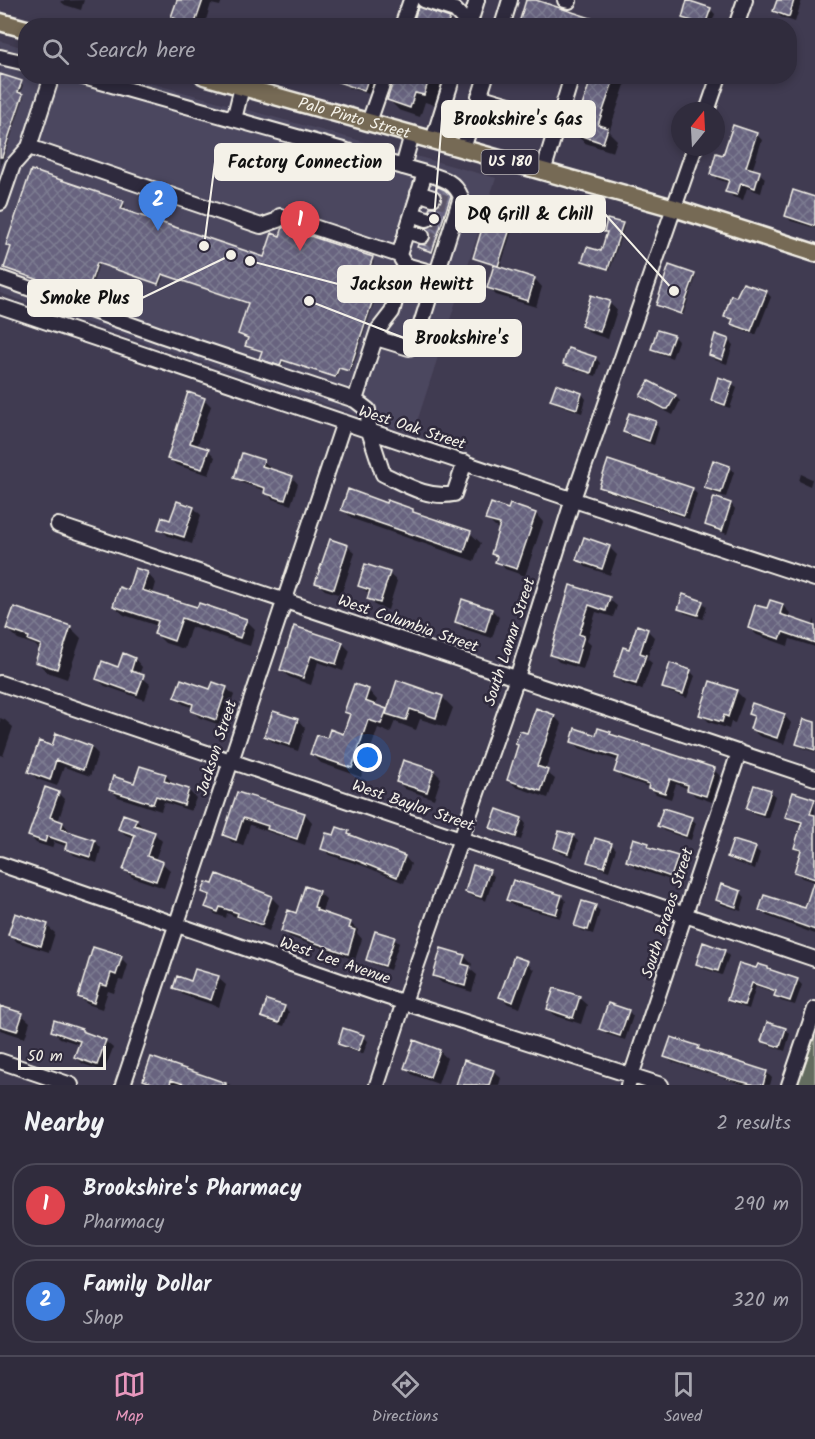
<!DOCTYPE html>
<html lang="en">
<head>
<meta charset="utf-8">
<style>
	body { margin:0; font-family:Kalam,sans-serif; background:#383444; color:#f1f3f6 }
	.compass { position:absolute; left:671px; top:102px; width:54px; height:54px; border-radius:50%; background:#302c3d; box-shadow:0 3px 9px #0003; rotate:18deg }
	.scale { position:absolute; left:18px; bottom:15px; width:88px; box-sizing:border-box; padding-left:6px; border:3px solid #f4f1e8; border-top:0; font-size:16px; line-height:21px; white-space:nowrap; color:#f4f1e8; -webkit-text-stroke:4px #2f2a3d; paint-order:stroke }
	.you { position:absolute; left:368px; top:758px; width:21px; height:21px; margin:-15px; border:4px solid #fff; border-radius:50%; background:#1a73e8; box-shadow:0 0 0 9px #1a73e833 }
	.badge { display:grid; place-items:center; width:39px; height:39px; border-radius:50%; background:#e797bd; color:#fff; font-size:20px; font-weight:700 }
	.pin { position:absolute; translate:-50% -50px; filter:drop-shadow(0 2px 3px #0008) }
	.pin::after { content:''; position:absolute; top:32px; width:21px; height:18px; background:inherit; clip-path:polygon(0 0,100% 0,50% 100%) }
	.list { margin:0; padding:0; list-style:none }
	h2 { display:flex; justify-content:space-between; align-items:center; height:78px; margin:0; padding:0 24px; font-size:26px }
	h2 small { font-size:20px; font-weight:400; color:#a8a7b0 }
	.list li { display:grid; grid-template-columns:39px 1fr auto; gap:18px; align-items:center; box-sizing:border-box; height:84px; margin:0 12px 12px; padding:0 12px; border:2px solid #4b4857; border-radius:24px }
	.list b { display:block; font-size:22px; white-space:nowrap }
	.list p { margin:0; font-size:20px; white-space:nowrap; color:#a8a7b0 }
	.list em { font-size:20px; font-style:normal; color:#a8a7b0 }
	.icon { flex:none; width:33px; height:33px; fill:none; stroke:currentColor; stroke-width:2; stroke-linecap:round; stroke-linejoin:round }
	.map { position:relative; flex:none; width:815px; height:1085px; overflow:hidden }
	.search { position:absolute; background:#302c3d; box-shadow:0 3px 9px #0003; left:18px; right:18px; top:18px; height:66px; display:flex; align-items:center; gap:15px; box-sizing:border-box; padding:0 21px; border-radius:24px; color:#a8a7b0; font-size:22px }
	.sheet { height:270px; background:#302c3d }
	nav { display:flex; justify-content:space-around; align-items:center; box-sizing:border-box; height:84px; border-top:2px solid #4b4857; background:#302c3d; font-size:16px; color:#a8a7b0 }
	nav a { display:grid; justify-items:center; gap:3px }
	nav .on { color:#e797bd }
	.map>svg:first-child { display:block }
</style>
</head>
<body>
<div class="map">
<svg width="815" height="1085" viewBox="0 0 815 1085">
	<defs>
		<pattern id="building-cross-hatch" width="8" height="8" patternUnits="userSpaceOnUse" patternTransform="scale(1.5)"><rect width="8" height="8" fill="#67647f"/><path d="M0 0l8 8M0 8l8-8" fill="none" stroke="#7d7b91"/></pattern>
	</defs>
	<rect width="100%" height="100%" fill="#403b51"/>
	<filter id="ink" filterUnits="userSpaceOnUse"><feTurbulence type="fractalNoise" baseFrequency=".0167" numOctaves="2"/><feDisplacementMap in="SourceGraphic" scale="12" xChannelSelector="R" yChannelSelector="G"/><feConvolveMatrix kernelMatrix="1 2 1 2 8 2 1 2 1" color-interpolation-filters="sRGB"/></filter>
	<g filter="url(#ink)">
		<path fill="#4c475f" d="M0,41L25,48L26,76L128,77L496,178L413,434L0,293Z"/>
		<path fill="#646c5f" stroke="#acaea4" stroke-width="1.5" d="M815,1035V1085H798Z"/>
		<path fill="#0007" d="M84,0L81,10L65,5L60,1Z
			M178,0H222L220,6L211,4L204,26H176L177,21L173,17Z
			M779,0H802L795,22L781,17L775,11Z
			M710,9L715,14L711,26H686L687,22L683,17Z
			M449,19L455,26H414Z
			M0,76L21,83L23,85L20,94L24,97L0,169Z
			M302,76H319L318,81Z
			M346,76H375L369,94L349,88L344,83Z
			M397,76H444L434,105L425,102L420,117L399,110L389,100Z
			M533,76H571L567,88Z
			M593,76H628L609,132L617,140L613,152L585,143L574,133Z
			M756,134L762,140L752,171L759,173L765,178L761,193L747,188L743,200L733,197L727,191L729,183L717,179L711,173L724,157Z
			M444,192L452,200L434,253L419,247L425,246L432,240L433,227L437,222L436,208L443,202Z
			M815,199V228L791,221L786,216Z
			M123,203L125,205L123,211L265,258L372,259L374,261L371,268L384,273L351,372L340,368L337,378L284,360L282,367L263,360V352L249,348L247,346L250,339L239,334L249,304L164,275L160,285L99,264L88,297L5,268L12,248L8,245Z
			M517,206L519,208L516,216L530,222L527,232L513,227L500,268L535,279L542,287L536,307L496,295L488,287L495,266L474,258Z
			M622,224L624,226L610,270L586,263L584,261L602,253L608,233L606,231Z
			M694,275L696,277L683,315L657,304Z
			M766,292L771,297L756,335L737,329L733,324V322L726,316L737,299Z
			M592,297L609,303L617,310L608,339L590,333L583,325Z
			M673,336L678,341L672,358L658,353L653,349Z
			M728,340L733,345L727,364L715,360L710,355Z
			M596,358L600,363L596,376L570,368L565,363Z
			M732,383L737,388L730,408L717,404L713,400Z
			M556,386L582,394L586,399L582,413L557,404L552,400Z
			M642,396H675L680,401L673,415L647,401Z
			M204,399L211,406L197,447L208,450L215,457L209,475L176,465L169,458Z
			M655,423L659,428L654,445L629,436L624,432Z
			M263,461L270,467L269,470L292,477L298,484L291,505L272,499L266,491L242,483L235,477Z
			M730,467L734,472L726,497L710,492L705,487Z
			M801,474L812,479L810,486L799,481Z
			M601,486L692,489L697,494L689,519L606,491Z
			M388,502L470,533L481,543L474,561L353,519L342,509L387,505Z
			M731,504L735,509L727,534L711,529L706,524Z
			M511,506L536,514L543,522L525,576L505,569L492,553L500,529L495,527L487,519L509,511Z
			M194,508L201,515L192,544L168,536L160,528Z
			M347,546L355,553L341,595L325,590L317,583Z
			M609,547L617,555L610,575L586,567L578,560Z
			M147,573L156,583L153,594L198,609L246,620L255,629L250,646L191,627L184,649L165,643L156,634L158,626L124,615L114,606Z
			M389,574L397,581L388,610L376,606L369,598L370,594L359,586Z
			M571,587L609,599L617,606L613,617L596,612L587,641L591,645L583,669L559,662L552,655Z
			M702,602L707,607L703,619L684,613L680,608Z
			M782,605L790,613L788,619L812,626L815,619V647L790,639L788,646L757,635L749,628L768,610Z
			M15,609L71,628L81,638L67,679L47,672L37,662L41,651L35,645L18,639L8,629Z
			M492,610L499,617L492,638L464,629L456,621Z
			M295,628L342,643L350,651L343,671L318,662L311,685L289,677L281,670Z
			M647,630L654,637L647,659L652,663L642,690L622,683L615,676L630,651Z
			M135,659L142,667L139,675L150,684L145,700L105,686L97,679Z
			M690,671L695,676L687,698L669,692L664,687Z
			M226,688L234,695L223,726L200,718L192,711L194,708L183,704L176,697Z
			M368,690L377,700L375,706L388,712L442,697L453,708L446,727L420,719L416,730L398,723L395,721L390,733L378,728L361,777L321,763L312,754L328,740L344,736L351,716L346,711Z
			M736,691L744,699L735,723L731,722L729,729L709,722L701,714Z
			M750,713L784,715L791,723L784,744L759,736L751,728L755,718Z
			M554,716L562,724L545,771L555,779L548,798L516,787L508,779L528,735Z
			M0,718L5,720L13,727L3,756L0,755Z
			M298,720L305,728L298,751L274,743L266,736Z
			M815,724V752L802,748L797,743Z
			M610,733L613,736L714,770L720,776L712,802L695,796L689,789L676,784L671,799L656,794L649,787L622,778L616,772L619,761L579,748L573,741Z
			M91,747L98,754L90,776L64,767L57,786L37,779L30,771L53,748Z
			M434,771L441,778L434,799L405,789L398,782Z
			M166,776L173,783L172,785L188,790L196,798L191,811L164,802L161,811L118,797L110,789L135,785Z
			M770,792L775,796L768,818L752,813L748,808Z
			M58,793L65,800L58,822L63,823L69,830L68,833L95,841L101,848L97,863L74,855L67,848L68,847L54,842L52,848L36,843L30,836Z
			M238,794L305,814L312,822L305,845L250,825L243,846L232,842L225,835Z
			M814,801L815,818L812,828L792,821L787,817Z
			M664,810L692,819L696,823L691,840L664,831L659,826Z
			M522,819L526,824L521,840L497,832L492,827Z
			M136,820L143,828V830L154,833L162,841L155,860L162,863L170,870L164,888L132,877L125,870L135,839L127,836L119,829Z
			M348,832L353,837L405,857L411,864L404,883L364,866L329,855L323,848L335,837Z
			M573,837L578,841L573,857L560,853L555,848Z
			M815,842V934L767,916L761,910H806L815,882L802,878L796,872L802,854L795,848Z
			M611,844L616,849L609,871L594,866L589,862Z
			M648,845L654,850L677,857L685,865L679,883L635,868L627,860Z
			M755,849L760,853L755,869L734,862L729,857Z
			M489,872L494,876L486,901L471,896L466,891Z
			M204,892L271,897L279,905L269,931L227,913L226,918L215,914L207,907L210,898Z
			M318,892L326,899L321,914L350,923L358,930L357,933L362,939L355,960L290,937L283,930Z
			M740,892L745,897L741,911L722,905L717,900Z
			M561,896L566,901L561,918L512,905L508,900Z
			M595,906L600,911L593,934L580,930L576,925Z
			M47,926L55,933L49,952L17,942L10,934Z
			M394,939L399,943L390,970L373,964L368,959Z
			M724,951L729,956L722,975L702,968L697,964Z
			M464,956L472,964L470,969L477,975L472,992L442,983L434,976Z
			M121,958L128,965L123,981L119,980L114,993L108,991L102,1009L87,1004L79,997Z
			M527,963L534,970L520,1008L508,1004L500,996Z
			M768,968L771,972L797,980L802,985L795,1005L781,1001L776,996L777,993L756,986L749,1009L734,1004L729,999L757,970Z
			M218,978L226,985L219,1007L183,995L175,987Z
			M579,998L587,1005L581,1024L556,1016L548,1009Z
			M284,1007L289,1012L284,1026L268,1021L263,1016Z
			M0,1008L22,1015L30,1022L25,1038L0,1030Z
			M628,1011L633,1016L625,1040L606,1034L601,1029Z
			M786,1029L790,1034L785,1051L768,1045L763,1041Z
			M82,1030L86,1034L105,1041L113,1048L104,1071L83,1064L76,1057L81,1045L60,1038L53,1031Z
			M363,1036L368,1041L363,1054L344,1048L340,1044Z
			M672,1039L766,1072L772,1078L770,1085H745L672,1062L666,1057Z
			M439,1051L447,1058L438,1084L413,1075L406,1068Z
			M152,1059L231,1085H150L145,1080Z
			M493,1071L501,1078L499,1085H460Z"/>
		<path fill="url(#building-cross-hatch)" stroke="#f4f1e8" stroke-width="1.5" d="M177,0H203L194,26H174L176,19L171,17Z
			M526,0H536L609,24V26H518Z
			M687,0L711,8L705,25L682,18Z
			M777,0H794L789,17L773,11Z
			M418,7L450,18L447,26H412Z
			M0,74L22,81L18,92L23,94L2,157H0Z
			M327,76H369L364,91L327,78Z
			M395,76H430L424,95L415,93L410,108L387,100Z
			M592,76H615L598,125L608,128L603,143L573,133Z
			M733,125L757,133L746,167L760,171L755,188L741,183L737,195L725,192L729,180L710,174L716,153L723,155Z
			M31,170L124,201L121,209L264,257L272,233L280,236L283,227L373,257L370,266L383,270L349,371L339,368L335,377L282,360L280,366L259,359L262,351L245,346L248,338L238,334L248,303L162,274L158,284L97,263L86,296L4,268L11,247L6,245Z
			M437,186L445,190L451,196L432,252L417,247L418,244L425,245L430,239L431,233L425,228L432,226L436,221L434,214L429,210L430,207H435L441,201L442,196L436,190Z
			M793,190L815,197V226L785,216Z
			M492,196L518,205L515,214L529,219L525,231L511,226L498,266L473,258Z
			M607,219L623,223L608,269L582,261L587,247L601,251L607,232H604Z
			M494,265L535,278L528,301L487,288Z
			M669,265L695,274L681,314L656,305Z
			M743,283L767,291L751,331L731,324L733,319L724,317L731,295L736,297Z
			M591,295L610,301L600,332L581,326Z
			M657,330L674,335L667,354L651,349Z
			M715,334L729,339L722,360L709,355Z
			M568,348L596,357L591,373L563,364Z
			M718,377L733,382L725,405L711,400Z
			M649,381L676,395L668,409H665L640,396Z
			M556,384L582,393L577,409L550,400Z
			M188,392L205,398L190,443L209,449L202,469L167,459Z
			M629,413L656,421L649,441L623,432Z
			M242,453L264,460L262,466L293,476L285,500L264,493L265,488L234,478Z
			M608,460L693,488L684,515L599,487Z
			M713,460L730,466L721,493L704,488Z
			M348,489L386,503L387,500L413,509V512L471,531L464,552L341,510Z
			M714,497L731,503L722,531L705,525Z
			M177,501L194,507L184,537L158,529L162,517L170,520Z
			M491,503L508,509L510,504L536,513L517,569L495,562L497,556L491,554L500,524L485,520Z
			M584,537L610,546L602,569L576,560Z
			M330,539L348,545L334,589L315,583Z
			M365,564L390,572L380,603L367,599L370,590L358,586Z
			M135,568L148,572L142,590L197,607L199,603L247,619L240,638L182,618L174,641L154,634L158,621L113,606L119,587L128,590Z
			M570,585L610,597L606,611L589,605L579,634L584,636L576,663L550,655Z
			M683,594L703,601L698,615L678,609Z
			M462,599L492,609L485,632L455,622Z
			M770,600L783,604L780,614L815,626V643L783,632L780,639L748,628L755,605L767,608Z
			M14,607L71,626L57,669L35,662L41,645L28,640L29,637L6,629Z
			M637,625L648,629L640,653L646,655L636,684L613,677L623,647L629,649Z
			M294,626L343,642L336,664L311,656L303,678L280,670Z
			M123,653L135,658L131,671L144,675L137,694L96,679L102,661L118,667Z
			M670,663L691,670L683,694L662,688Z
			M181,679L210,689L213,682L227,687L216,720L191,711L193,704L174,697Z
			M397,680L443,696L436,718L410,709L406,720L386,714Z
			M710,681L737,690L728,717L724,715L722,722L699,715Z
			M354,684L369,689L365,701L387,709L381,724L368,720L352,768L310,754L317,735L327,738L330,729L343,734L350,714L344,712Z
			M752,703L785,714L777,738L750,729L754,716L748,714Z
			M536,708L555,715L537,766L548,770L541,791L507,780L518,745L515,744L520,731L527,733Z
			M273,711L298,719L290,745L264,736Z
			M804,719L815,722V750L796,744Z
			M575,728L596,735L598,728L611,732L610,734L715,768L706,796L687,790L688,785L670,779L665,793L648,788L649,784L614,772L619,757L571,742Z
			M56,733L91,746L83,770L56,760L50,780L28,772L39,741L52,746Z
			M403,760L434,770L427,792L396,782Z
			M140,766L166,774L164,781L189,789L184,805L156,796L153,804L109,790L113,776L134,783Z
			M754,785L771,790L763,814L746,809Z
			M45,787L59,792L50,817L63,822L61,829L95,840L90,857L65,849L67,843L47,836L45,842L28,836Z
			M237,792L305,813L297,839L267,829L268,826L243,818L236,840L223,835Z
			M793,792L815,799L810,814L815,815V879L794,872L801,850L794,848L802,822L785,817Z
			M663,808L692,817L686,836L657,826Z
			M497,809L522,818L516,837L490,828Z
			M123,814L137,819L134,825L155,832L147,856L163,862L156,881L123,870L135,835L118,829Z
			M337,827L349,831L348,834L405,856L397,877L356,860L321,849L326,833L334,835Z
			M559,831L574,835L568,853L554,848Z
			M595,838L612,843L604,867L587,862Z
			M633,838L649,843L648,847L678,856L671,877L626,861Z
			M733,840L756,847L750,865L727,857Z
			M473,865L490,870L481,897L465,892Z
			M217,874L272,896L262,925L237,916L238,913L220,907L218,912L205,907L210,895L202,892L206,882L213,884Z
			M513,880L562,895L556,914L506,900Z
			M813,883H815V930L759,910L764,895L805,908Z
			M721,884L741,891L736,907L716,900Z
			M305,886L319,891L314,907L317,908L316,910L351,922L349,928L355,930L348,954L281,931L288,910L296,913Z
			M582,901L596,905L588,930L574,926Z
			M15,913L48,924L41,946L8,935Z
			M375,931L395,937L385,966L366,960Z
			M703,942L725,950L718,971L696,964Z
			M93,947L122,956L116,975L111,973L107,986L100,984L94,1003L78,997Z
			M441,948L465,955L462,964L470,966L465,986L433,976Z
			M514,956L528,961L513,1002L499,997Z
			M739,963L756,968L758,964L768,967V969L798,979L790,1001L774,996L776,991L752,983L744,1005L727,1000Z
			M195,969L219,976L211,1000L173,988L177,976L191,981Z
			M554,988L580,996L573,1018L547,1009Z
			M267,1000L285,1006L279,1023L261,1017Z
			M608,1003L629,1010L620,1036L599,1029Z
			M0,1006L23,1013L17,1031L0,1026Z
			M54,1020L82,1029V1031L106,1040L97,1065L74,1057L80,1041L51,1031Z
			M767,1022L786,1028L780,1047L761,1041Z
			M343,1028L364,1035L358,1051L338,1044Z
			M671,1037L699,1046L698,1049L767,1071L763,1085H755L731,1079L664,1057Z
			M414,1040L440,1050L430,1077L404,1068Z
			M151,1057L226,1083V1085H187L171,1080L170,1085H157L143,1080Z
			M464,1060L494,1070L489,1085H456Z"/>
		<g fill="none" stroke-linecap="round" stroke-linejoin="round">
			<path stroke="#5b5668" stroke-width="14" stroke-dasharray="14 7" stroke-linecap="butt" d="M433,198L446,202
				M427,219L439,223
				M422,236L434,240"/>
			<g stroke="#f4f1e8" stroke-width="18">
				<path id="minor" d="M424,0L455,10L469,25
					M565,0L569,1
					M402,26L411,0
					M469,26L477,0
					M502,26L510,0
					M736,26L745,0
					M0,57L26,63
					M479,96L559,120
					M707,111L719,76
					M234,119L242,87
					M369,122L385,76
					M433,140L453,76
					M29,147L261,226L278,220L280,216L399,255
					M463,149L486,76
					M403,167L412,134
					M543,172L572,76
					M418,193L433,198
					M0,203L13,165L29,147L52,76
					M412,214L427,219
					M406,231L422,236
					M405,265L437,274
					M0,278L160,335L355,400L378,330L392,312L405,265L399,255L425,173L80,76
					M0,306L562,496L815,579
					M376,338L409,348L416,340L461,197C454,180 441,178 425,173
					M355,400L368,410L369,431L383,474C406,485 428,499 454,494L465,462
					M58,525L815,778
					M0,683L815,959
					M0,864L387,997L661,1085
					M0,1061L71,1085
					M123,1085L344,422
					M377,1085L404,1002L517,678L573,499L695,147
					M628,1085L739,752
					M789,1085L815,1009"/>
			</g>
			<g stroke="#f4f1e8" stroke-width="21">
				<g id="major">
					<path d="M0,22L26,29"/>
					<path id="s1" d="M204,76L674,208L815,253"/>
				</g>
			</g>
			<use href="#minor" stroke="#2f2a3d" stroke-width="14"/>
			<use href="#major" stroke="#766a55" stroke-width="16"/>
		</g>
	</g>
	<g text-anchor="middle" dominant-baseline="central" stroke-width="5" stroke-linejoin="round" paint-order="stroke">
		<rect fill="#2f2a3d" stroke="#b9b5b5" stroke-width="1.5" x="481.5" y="150" width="57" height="24" rx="4.5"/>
		<g font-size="15" font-weight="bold" fill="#f4f1e8">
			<text x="510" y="162">US 180</text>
		</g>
		<g font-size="16" fill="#f4f1e8" stroke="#2f2a3d">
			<text stroke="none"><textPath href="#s1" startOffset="156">Palo Pinto Street</textPath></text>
			<text transform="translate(412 428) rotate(18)">West Oak Street</text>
			<text transform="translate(408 624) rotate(19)">West Columbia Street</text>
			<text transform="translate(510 642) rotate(-72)">South Lamar Street</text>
			<text transform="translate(217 748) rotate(-72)">Jackson Street</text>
			<text transform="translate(413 806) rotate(19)">West Baylor Street</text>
			<text transform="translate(668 913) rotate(-72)">South Brazos Street</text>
			<text transform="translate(335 961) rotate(19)">West Lee Avenue</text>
		</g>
	</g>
	<path fill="none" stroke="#f4f1e8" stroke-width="2" d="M434 219L442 119M204 246L215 162M674 291L605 214M250 261L338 284M231 255L142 298M309 301L404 338"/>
	<g fill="#f4f1e8" stroke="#2f2a3d" stroke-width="2">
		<circle cx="434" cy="219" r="6"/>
		<circle cx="204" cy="246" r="6"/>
		<circle cx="674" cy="291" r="6"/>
		<circle cx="250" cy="261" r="6"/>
		<circle cx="231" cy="255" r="6"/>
		<circle cx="309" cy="301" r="6"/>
	</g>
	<g fill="#f4f1e8" stroke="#f4f1e8" stroke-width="2">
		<rect x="442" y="101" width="153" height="36" rx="6"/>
		<rect x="215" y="144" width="179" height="36" rx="6"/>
		<rect x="456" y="196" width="149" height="36" rx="6"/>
		<rect x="338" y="266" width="147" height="36" rx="6"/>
		<rect x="28" y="280" width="114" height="36" rx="6"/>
		<rect x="404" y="320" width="117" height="36" rx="6"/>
	</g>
	<g font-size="18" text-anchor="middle" font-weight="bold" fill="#111">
		<text x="518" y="125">Brookshire's Gas</text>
		<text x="305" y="168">Factory Connection</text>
		<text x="530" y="220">DQ Grill &amp; Chill</text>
		<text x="412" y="290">Jackson Hewitt</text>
		<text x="85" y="304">Smoke Plus</text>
		<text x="462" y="344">Brookshire's</text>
	</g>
</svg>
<svg class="compass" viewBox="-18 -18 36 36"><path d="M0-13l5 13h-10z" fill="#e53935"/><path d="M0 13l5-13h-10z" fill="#a8a7b0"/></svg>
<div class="scale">50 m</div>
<div class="you"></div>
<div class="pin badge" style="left:300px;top:251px;background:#e0444e">1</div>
<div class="pin badge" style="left:158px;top:231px;background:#3f7fe0">2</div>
<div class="search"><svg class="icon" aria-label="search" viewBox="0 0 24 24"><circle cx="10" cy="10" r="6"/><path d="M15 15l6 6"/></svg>Search here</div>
</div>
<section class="sheet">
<h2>Nearby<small>2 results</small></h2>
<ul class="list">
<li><span class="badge" style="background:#e0444e">1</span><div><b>Brookshire's Pharmacy</b><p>Pharmacy</p></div><em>290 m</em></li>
<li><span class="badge" style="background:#3f7fe0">2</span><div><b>Family Dollar</b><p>Shop</p></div><em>320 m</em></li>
</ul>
</section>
<nav>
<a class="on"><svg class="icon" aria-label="map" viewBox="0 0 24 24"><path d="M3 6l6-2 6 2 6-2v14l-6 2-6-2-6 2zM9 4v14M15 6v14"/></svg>Map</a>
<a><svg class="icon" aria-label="directions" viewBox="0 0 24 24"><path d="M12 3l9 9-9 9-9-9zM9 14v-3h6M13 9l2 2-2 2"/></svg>Directions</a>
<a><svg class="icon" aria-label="saved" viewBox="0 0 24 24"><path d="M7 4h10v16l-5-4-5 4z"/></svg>Saved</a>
</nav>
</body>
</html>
